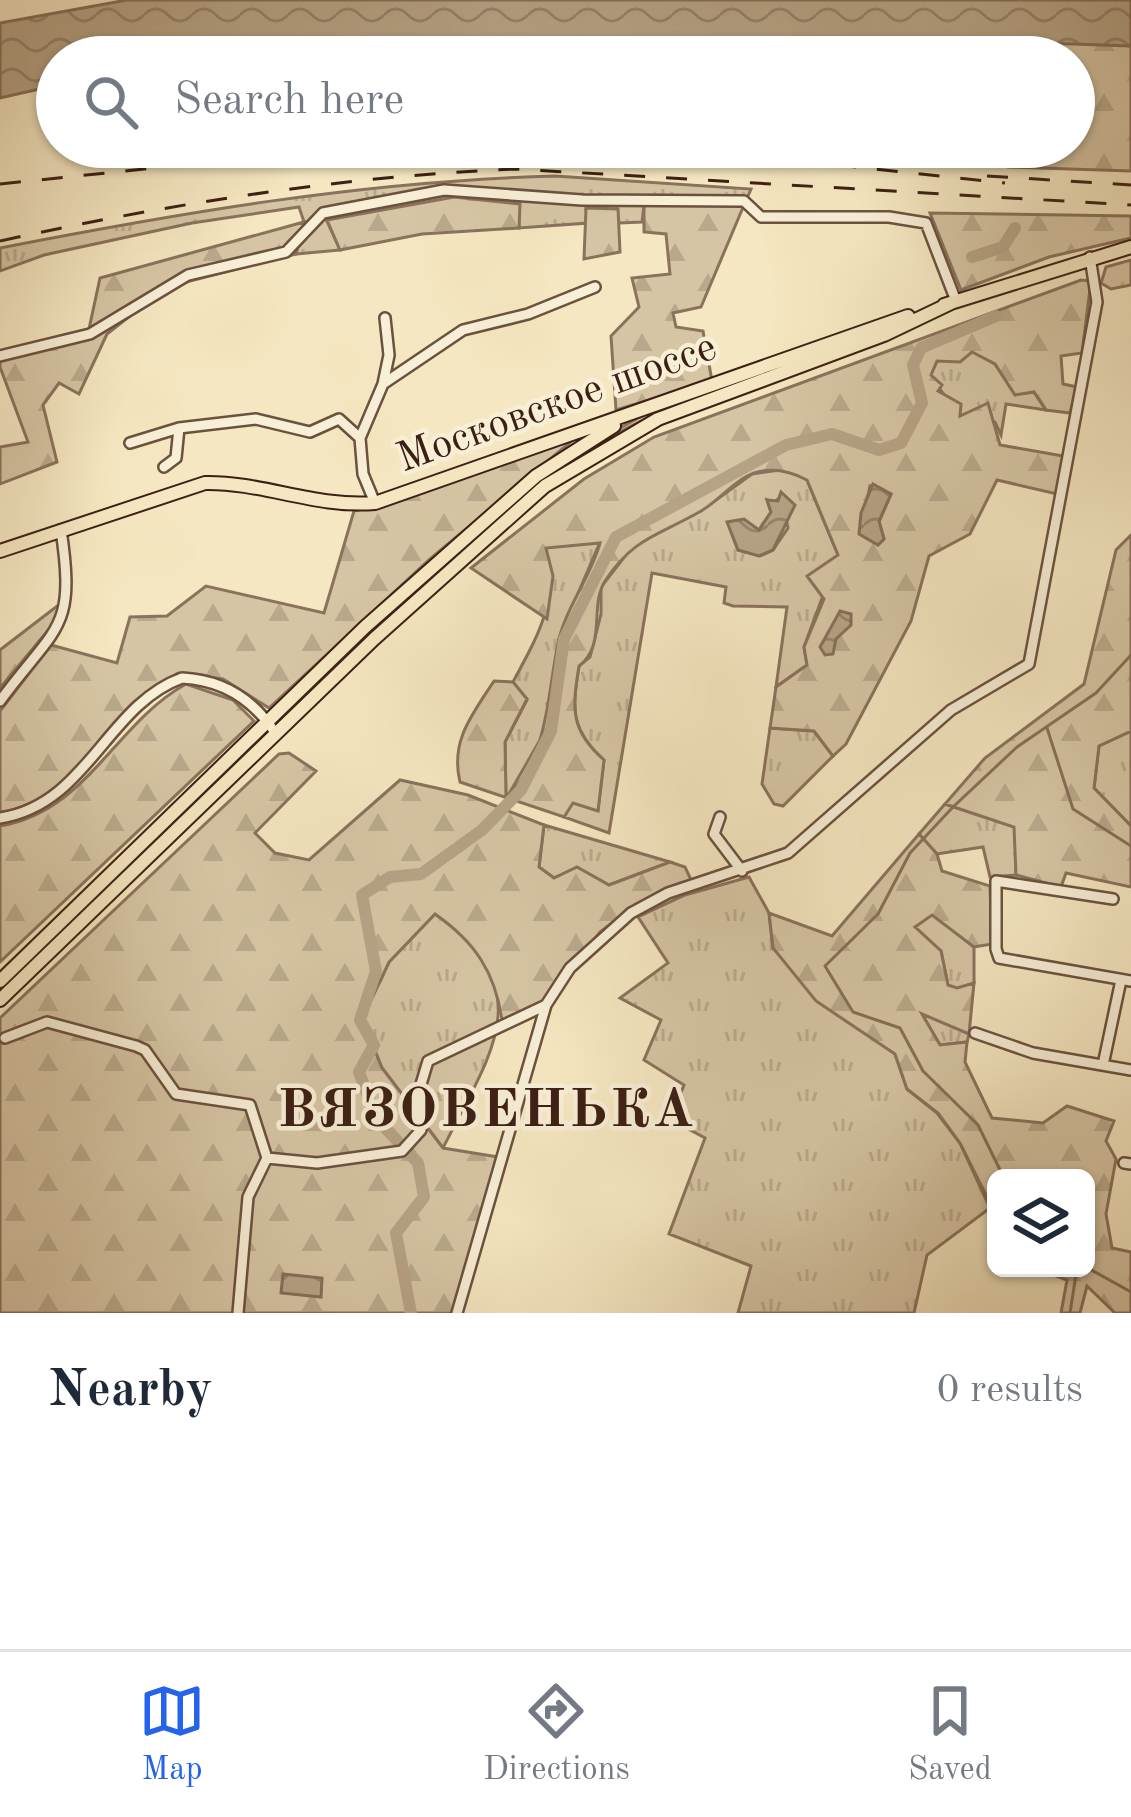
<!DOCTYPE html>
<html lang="en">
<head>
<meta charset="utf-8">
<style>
	body { margin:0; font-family:"Old Standard TT",serif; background:#f2f2f3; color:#1f2937 }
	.controls { position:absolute; right:36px; bottom:36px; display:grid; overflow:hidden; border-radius:18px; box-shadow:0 3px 9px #0004 }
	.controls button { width:108px; height:108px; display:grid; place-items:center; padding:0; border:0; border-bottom:3px solid #e0e1e3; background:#fff; color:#1f2937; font:60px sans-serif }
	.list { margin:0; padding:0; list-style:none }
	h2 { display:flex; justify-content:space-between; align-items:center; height:156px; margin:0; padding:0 48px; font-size:51px }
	h2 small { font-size:39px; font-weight:400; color:#747a83 }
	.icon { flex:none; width:66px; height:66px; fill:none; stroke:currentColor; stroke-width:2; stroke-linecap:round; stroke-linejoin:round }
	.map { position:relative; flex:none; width:1131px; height:1313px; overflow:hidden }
	.search { position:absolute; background:#fff; box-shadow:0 3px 9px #0004; left:36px; right:36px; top:36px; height:132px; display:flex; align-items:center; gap:30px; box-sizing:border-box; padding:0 42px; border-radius:66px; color:#747a83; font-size:45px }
	.sheet { height:336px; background:#fff }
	nav { display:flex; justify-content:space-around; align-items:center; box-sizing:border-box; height:168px; border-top:3px solid #e0e1e3; background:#fff; font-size:33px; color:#747a83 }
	nav a { display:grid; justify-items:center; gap:6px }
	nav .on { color:#2563eb }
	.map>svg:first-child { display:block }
</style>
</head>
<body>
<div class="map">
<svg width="1131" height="1313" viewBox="0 0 1131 1313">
	<defs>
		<pattern id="grass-tufts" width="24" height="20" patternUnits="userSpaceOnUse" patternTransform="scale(3)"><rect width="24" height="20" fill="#d6c5a4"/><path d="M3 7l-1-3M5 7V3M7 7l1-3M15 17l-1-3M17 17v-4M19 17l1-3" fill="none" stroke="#b9a98c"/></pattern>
		<pattern id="forest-firs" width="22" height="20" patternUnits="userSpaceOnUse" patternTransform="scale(3)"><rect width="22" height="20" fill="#d6c5a4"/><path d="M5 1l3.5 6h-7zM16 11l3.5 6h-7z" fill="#b9a98c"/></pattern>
		<pattern id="water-waves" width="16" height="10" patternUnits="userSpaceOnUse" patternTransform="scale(3)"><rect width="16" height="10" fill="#b6a386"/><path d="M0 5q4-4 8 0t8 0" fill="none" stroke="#95846c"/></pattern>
	</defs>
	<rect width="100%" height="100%" fill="#f5e7c1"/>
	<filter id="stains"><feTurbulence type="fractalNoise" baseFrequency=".00167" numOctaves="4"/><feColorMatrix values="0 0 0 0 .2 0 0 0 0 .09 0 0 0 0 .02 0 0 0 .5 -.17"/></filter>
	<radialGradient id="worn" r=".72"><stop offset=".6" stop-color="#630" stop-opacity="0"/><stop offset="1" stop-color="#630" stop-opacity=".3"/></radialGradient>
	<path fill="url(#grass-tufts)" stroke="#8a725c" stroke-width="3" fill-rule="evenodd" d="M555,176L751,189L744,205H644L642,222L619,223L617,209H586L588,223L519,228V204L327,221L340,250L296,254L304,222L299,207L192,223L44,255L0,271V248C185,212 366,181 555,176Z
		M1131,260V285L1111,289L1101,283L1106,267Z
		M858,337C763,374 656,403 571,461C481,523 404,608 323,682L322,676C414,589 506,491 618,429C691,387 779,365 858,337Z
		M972,351L995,364L1015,394L1034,392L1046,410L1006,404L1001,435L995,422L960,417L930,375L937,361Z
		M787,469L807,480L838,555L804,647L807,665L776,687L787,607L733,606L724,603L726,587L652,573L609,833L564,817L573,802L598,810L604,760C570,730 572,709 579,666L590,657L601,614V587L636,542L701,511L752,474ZM781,496L788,528L773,550L760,556L738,550L728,523L759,530L771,512L767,500L774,503Z
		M584,541L600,542L559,638L547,728L506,799L505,742L527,700L513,682C537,637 560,600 545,548Z
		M770,728L814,731L833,756L783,806L774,804L762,784Z
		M1131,731V826L1094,788L1099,746Z
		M945,804L1015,827L1016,875L990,877L983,847L937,854L919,834Z
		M544,825L670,862L609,885L577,868L554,878L539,867Z
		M749,877L769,913L773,948L895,1054L907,1089L937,1113L960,1143L990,1208L927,1255L914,1313H738L751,1266L669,1234L705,1138L670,1119L684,1085L644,1060L661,1020L620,998L668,963L638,917L685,895Z
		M435,914C543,990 490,1054 443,1148L382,1068L362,1019L389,962Z
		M932,914L974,947V983L957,989L948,985L941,951L915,927Z
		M920,1011L969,1034L967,1042L940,1045Z"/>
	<path fill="url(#forest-firs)" stroke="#8a725c" stroke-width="3" fill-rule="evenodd" d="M1083,41L1131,46V171L1008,167L994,147H1074V57H969Z
		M454,197L520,204L519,228L422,234L340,250L327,220Z
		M644,205H744L701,307L673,313L676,327L703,331L712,381L616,410L611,336L639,307L632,278L670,274L666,234L644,232Z
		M586,208L618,209L620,252L584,259Z
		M930,213L1131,216V238L1049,257L961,290Z
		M304,222L296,254L186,282L140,308L107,334L79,394L59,383L43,405L57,462L0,484V447L28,442L0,367V352L89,329L100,278Z
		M1081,280L1091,281L1082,353L1061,356L1063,384L1077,387L1070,413L1046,410L1034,392L1015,395L995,364L972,352L960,362L937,361L931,375L942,385L938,391L961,404L960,416L988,403L1000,445L1063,456L1057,494L997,480L970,534L929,556L911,621L846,744L833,756L814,731L770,728L776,687L807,665L804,647L824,599L807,576L838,555L807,480C790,471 773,467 754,473C735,480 718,501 701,511C658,536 634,537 605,581C589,606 607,645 579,666C572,709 570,730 604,760L598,811L573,803L564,817L460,782C450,741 472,715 494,681L513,682L527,699L505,742L506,798C551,752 546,696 559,639C567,606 591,576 600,543L546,548L553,576L547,619L471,568L584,479L654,437ZM870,486L891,494L879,522L884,539L878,544L860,534Z
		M579,435L430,559L269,708L223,679L178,673C114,710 77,803 0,812V711L51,645L117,663L130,617L167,616L206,586L324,613L354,511L388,504Z
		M1131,535V731L1099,746L1094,788L1131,826V887L1066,873L1061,887L1016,875L1014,827L945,804L985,758L1084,684L1116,550Z
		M65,600L60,616L0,688V650Z
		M186,684L233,700L254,721L0,962V826C88,811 114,724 186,684Z
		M289,753L316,771L255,833L275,853L309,860L400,780L468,795L544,825L539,867L554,878L577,867L609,885L670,862L685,867L693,884L632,908L600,932L546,1000L502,1020C495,972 475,942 435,914L389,962L362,1019L382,1068L443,1148L498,1157L455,1313H0V1018L279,754Z
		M919,834L937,854L942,871L990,886L992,944L974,947L932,915L915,927L941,951L948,985L957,988L974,983L969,1034L922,1014L940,1045L967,1042L965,1062L992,1118L1043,1123L1067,1106L1114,1121L1106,1141L1116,1159L1106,1214L1112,1248L1131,1252V1313H1115L1087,1286L1080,1313H1061L1067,1280L1035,1268H1086V1178H996V1215L960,1143L938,1113L907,1089L895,1054L816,1001L773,948L769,913L832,936Z"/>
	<path fill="url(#water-waves)" stroke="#866f58" stroke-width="3" d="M127,0H1131V46L1044,43L969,57H57V85L0,98V23Z
		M873,484L891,494L879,521L884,539L878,545L859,534L861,513Z
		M781,492L795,505L773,550L759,556L738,550L727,522L744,519L759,530L771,512L767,500L778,501Z
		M840,611L851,614V625L836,639L833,654L825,655L820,647Z
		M283,1274L322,1278L321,1297L281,1293Z"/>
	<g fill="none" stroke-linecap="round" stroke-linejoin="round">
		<path stroke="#866f58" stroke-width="3" d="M1047,728L1073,809L1131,846
			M1004,1178L978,1125L923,1071L900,1028L853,1012L825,966L878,914L910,853L953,807L1017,747L1096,693L1131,655
			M1086,1267L1131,1292
			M1070,1313L1077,1268"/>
		<path stroke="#b6a386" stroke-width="12" d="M1018,147L1019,159
			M972,257L1003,247L1015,228
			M411,1313L396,1233L424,1197L418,1163L376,1118L359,1072L374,1045L360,1020L376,971L362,895L390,877L421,874L482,830L521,790L551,731L564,639L616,537L786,445L832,434L879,450L901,443L922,403L913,365L921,348L996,316"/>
		<g stroke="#6b523f" stroke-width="14">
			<path id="minor" d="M0,356L90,334L188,275L286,252L323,213L444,190L582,200L744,201L761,217H889L926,223L956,301
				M383,384L389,355L385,318
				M130,443L179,428
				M164,467L176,458L179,428L256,419L310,432L339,419L360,438
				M375,503L363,474L360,438L383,384L463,330L528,314L595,287
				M0,701C57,624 76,631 61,530
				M720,817L714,834L742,871
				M0,818C87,805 107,705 182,678C223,680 254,700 276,734
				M1113,899L996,881V949L999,958L1131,981
				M975,1033L1033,1053L1131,1070
				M5,1038L47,1022L136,1046L145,1050L176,1094L250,1105L267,1158L317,1163L402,1151L421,1130L419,1091L428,1061L546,1005
				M1103,1065L1121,980
				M1124,1163L1131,1164
				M238,1313L248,1197L267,1158
				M457,1313L546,1005L570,968L631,913L668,893L788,853L951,710L1029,664L1097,302L1090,257"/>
		</g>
		<g stroke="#3d2014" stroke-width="16">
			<path id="major" d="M944,305L1131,247
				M0,551L205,483C263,482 316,508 375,503L908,316
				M0,981L365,627L536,476L614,426
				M0,1000L374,639L545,486L658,419L884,335L951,303"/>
		</g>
		<use href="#minor" stroke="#f8efd7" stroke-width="9"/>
		<use href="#major" stroke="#f5e7c1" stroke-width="12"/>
		<path stroke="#3d2014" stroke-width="3" stroke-dasharray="21 21" stroke-linecap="butt" d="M668,147L1005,183
			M987,176L1131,185
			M0,184L356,147
			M0,241C169,204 343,176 516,169L1131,205"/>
	</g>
	<g text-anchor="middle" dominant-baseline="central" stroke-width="9" stroke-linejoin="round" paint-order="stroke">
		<g font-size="42" fill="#3d2014" stroke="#f8efd7">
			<text transform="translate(557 404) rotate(-20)">Московское шоссе</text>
		</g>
		<g font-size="54" font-weight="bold" letter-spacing="3" fill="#3d2014" stroke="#f8efd7">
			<text x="487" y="1112">ВЯЗОВЕНЬКА</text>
		</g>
	</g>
	<rect width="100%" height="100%" filter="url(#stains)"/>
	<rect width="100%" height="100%" fill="url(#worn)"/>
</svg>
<div class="controls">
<button><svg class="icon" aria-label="layers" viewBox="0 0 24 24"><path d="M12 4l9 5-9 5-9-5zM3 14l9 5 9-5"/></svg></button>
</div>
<div class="search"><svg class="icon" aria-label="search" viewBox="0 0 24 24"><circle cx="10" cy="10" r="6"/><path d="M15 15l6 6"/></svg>Search here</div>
</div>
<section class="sheet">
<h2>Nearby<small>0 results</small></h2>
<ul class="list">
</ul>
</section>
<nav>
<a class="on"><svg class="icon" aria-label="map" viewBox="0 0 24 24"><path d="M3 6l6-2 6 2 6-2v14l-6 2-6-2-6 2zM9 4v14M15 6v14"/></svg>Map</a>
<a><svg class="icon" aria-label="directions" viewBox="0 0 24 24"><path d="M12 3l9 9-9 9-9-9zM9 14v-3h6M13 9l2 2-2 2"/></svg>Directions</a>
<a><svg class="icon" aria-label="saved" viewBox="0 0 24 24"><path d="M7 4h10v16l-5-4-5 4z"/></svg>Saved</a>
</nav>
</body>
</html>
